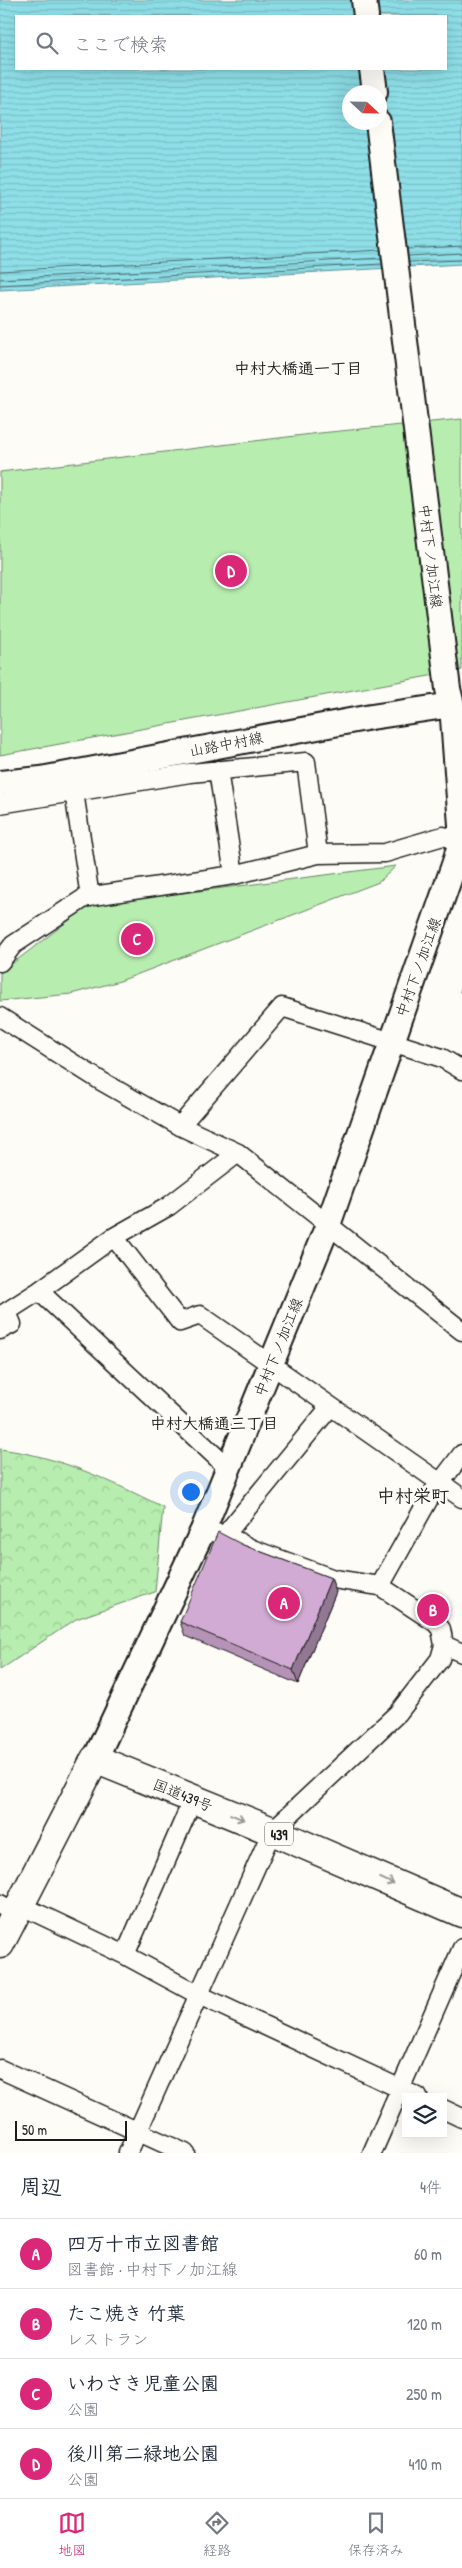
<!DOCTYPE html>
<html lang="ja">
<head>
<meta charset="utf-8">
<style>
	body { margin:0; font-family:"Patrick Hand","Klee One",sans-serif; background:#f2f2f3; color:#1f2937 }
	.controls { position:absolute; right:15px; bottom:15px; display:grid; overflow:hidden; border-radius:0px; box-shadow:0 5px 20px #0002 }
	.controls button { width:45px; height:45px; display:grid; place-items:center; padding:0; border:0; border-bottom:1px solid #e0e1e3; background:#fff; color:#1f2937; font:25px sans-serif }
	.compass { position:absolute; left:342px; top:85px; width:45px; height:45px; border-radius:50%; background:#fff; box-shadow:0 5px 20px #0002; rotate:112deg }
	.scale { position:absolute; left:15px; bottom:12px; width:112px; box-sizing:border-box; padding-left:5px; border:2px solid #1c1c1c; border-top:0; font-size:14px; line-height:18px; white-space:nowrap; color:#1c1c1c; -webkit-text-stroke:4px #fdfcf7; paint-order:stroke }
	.you { position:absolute; left:190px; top:1491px; width:18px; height:18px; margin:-12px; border:4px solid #fff; border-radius:50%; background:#1a73e8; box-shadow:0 0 0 8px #1a73e833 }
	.badge { display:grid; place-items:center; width:32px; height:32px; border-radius:50%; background:#db2777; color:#fff; font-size:16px; font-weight:700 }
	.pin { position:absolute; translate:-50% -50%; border:2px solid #fff; box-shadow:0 1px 5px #0006 }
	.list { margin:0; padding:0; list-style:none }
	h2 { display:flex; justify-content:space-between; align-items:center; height:65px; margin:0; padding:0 20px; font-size:21px }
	h2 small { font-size:16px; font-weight:400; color:#747a83 }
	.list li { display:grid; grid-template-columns:32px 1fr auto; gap:15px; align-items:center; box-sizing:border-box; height:70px; padding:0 20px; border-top:1px solid #e0e1e3 }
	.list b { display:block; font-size:19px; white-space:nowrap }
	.list p { margin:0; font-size:16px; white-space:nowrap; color:#747a83 }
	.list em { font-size:16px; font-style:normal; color:#747a83 }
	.icon { flex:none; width:28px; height:28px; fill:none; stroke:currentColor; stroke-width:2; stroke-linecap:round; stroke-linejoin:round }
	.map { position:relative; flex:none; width:462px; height:2153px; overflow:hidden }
	.search { position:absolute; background:#fff; box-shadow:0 5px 20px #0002; left:15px; right:15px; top:15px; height:55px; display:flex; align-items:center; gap:12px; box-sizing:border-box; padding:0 18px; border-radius:0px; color:#747a83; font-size:19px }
	.sheet { height:345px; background:#fff }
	nav { display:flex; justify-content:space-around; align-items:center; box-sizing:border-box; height:70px; border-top:1px solid #e0e1e3; background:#fff; font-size:14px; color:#747a83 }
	nav a { display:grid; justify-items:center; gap:2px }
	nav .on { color:#db2777 }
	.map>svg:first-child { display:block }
</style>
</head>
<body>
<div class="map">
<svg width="462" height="2153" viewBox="0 0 462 2153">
	<defs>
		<pattern id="forest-crowns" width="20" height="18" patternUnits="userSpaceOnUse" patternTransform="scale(1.25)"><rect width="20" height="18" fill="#b7edaf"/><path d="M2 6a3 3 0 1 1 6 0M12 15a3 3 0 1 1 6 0" fill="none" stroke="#9dcb96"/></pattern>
		<pattern id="water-rules" width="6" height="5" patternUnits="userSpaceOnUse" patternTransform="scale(1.25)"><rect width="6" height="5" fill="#8edfe8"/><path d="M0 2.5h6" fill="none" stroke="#7abfc6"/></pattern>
	</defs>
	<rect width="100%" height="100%" fill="#fdfcf7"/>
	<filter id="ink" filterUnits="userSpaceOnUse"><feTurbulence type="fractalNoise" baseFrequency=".02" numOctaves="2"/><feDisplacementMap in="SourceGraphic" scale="10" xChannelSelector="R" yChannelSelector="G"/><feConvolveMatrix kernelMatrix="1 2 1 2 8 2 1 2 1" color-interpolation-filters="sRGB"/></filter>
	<g filter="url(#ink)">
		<path fill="url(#forest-crowns)" stroke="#6a8466" d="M0,1449C62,1457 108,1480 163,1507L155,1592L76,1619L0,1670Z"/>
		<path fill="#b7edaf" stroke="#6a8466" d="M462,419V670L0,755V472L320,433Z
			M396,866L379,882L120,981L71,994L0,1001V973L89,905Z"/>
		<path fill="url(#water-rules)" stroke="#609196" fill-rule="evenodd" d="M0,0H462V264L0,290ZM16,16H446V69H16ZM350,92H380V122H350Z"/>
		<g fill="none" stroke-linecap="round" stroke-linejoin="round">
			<path stroke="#4a6a6e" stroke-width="1" d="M407,249L462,246
				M408,256L462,253
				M409,262L462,260
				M0,271L381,250
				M0,279L382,258
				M0,285L382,264"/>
			<g stroke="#1c1c1c" stroke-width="21">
				<path id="minor" d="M218,770L234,875
					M74,792L90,897
					M0,804L190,773L306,762L318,854
					M0,962L13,945L86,897L234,875L318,854L385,853L443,836L462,841
					M0,1017L101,1081L180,1126L238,1153L462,1331
					M180,1126L282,1007L442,1058L462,1070
					M114,1237L180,1322L200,1315L462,1498
					M39,1291L228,1468
					M0,1316L39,1291L114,1237L169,1206L238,1153
					M0,1330L12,1324L7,1312
					M225,1535L330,1407
					M380,1586L431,1495L462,1454
					M444,1645L462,1653
					M0,1904L16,1913
					M20,1905L125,1955L199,1995L418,2097
					M125,1955L193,1799
					M0,2069L185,2153
					M443,2109L462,2118
					M128,2153L272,1831L398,1713L440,1659L444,1645L441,1629L436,1623L380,1586L334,1579L252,1549L225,1535L203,1530
					M372,2153L462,1948"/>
			</g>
			<g stroke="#1c1c1c" stroke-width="28">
				<path id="secondary" d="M364,0L366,16
					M372,69L375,92
					M0,783L41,779L371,717L452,705
					M95,1759L203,1530L328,1225L455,862L461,841V825L452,705L448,689L378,122"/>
			</g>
			<g stroke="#1c1c1c" stroke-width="31">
				<path id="trunk" d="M0,1944L95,1759L272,1831L462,1913"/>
			</g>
			<use href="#minor" stroke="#fdfcf7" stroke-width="18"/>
			<use href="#secondary" stroke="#fdfcf7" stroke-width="24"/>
			<use href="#trunk" stroke="#fdfcf7" stroke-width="28"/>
		</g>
		<path fill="#b593b6" stroke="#1c1c1c" d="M243,1545L331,1578L336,1592L298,1684L185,1636L180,1622Z"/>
		<path fill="#937894" stroke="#1c1c1c" d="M331,1578L336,1592L298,1684L293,1670Z"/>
		<path fill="#d2abd4" stroke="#1c1c1c" d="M462,986V993L460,992Z
			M218,1532L243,1545L331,1578L293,1670L180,1622Z"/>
		<defs><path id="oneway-shaft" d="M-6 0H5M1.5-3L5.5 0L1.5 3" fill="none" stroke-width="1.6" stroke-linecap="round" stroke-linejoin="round" transform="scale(1.25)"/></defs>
		<g stroke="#989794">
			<use href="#oneway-shaft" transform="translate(237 1817) rotate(22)"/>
			<use href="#oneway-shaft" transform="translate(387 1881) rotate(24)"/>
		</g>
	</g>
	<g text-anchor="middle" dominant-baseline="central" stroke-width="5" stroke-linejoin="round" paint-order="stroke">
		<rect fill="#fdfcf7" stroke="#605f5e" stroke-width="1" x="265" y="1822.5" width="28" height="23" rx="4"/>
		<g font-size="14" font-weight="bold" fill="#1c1c1c">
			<text x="279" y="1834">439</text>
		</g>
		<g font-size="15" fill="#1c1c1c" stroke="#fdfcf7">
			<text transform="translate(431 556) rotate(83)">中村下ノ加江線</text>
			<text transform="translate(226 744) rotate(-11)">山路中村線</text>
			<text transform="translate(418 967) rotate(-70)">中村下ノ加江線</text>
			<text transform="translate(278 1347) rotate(-68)">中村下ノ加江線</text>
			<text transform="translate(183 1795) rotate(22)">国道439号</text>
		</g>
		<g font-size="16" font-weight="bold" fill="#1c1c1c" stroke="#fdfcf7">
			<text x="298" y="368">中村大橋通一丁目</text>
			<text x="214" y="1423">中村大橋通三丁目</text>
		</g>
		<g font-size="18" font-weight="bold" fill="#1c1c1c" stroke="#fdfcf7">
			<text x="413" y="1495">中村栄町</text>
		</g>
	</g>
</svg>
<div class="controls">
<button><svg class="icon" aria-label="layers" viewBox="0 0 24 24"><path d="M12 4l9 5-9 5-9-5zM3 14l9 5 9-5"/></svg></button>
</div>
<svg class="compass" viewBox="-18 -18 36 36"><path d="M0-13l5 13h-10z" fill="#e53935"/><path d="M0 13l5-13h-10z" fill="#747a83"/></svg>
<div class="scale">50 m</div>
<div class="you"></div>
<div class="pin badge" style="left:284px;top:1603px">A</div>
<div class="pin badge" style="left:433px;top:1610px">B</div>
<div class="pin badge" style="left:137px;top:939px">C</div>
<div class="pin badge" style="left:231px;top:571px">D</div>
<div class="search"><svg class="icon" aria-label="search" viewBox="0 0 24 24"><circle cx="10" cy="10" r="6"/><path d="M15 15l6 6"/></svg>ここで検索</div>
</div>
<section class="sheet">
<h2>周辺<small>4件</small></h2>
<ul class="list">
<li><span class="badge">A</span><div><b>四万十市立図書館</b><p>図書館 · 中村下ノ加江線</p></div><em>60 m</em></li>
<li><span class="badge">B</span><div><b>たこ焼き 竹葉</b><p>レストラン</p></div><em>120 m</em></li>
<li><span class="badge">C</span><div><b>いわさき児童公園</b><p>公園</p></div><em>250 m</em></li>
<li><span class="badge">D</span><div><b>後川第二緑地公園</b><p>公園</p></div><em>410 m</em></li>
</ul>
</section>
<nav>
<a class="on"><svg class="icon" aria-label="map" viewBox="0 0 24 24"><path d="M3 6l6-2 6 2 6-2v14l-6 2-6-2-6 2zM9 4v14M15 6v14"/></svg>地図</a>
<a><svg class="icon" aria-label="directions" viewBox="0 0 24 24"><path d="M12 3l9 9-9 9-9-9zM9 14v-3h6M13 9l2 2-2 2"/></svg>経路</a>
<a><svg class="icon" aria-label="saved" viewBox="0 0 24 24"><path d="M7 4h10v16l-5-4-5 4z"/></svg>保存済み</a>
</nav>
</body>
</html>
